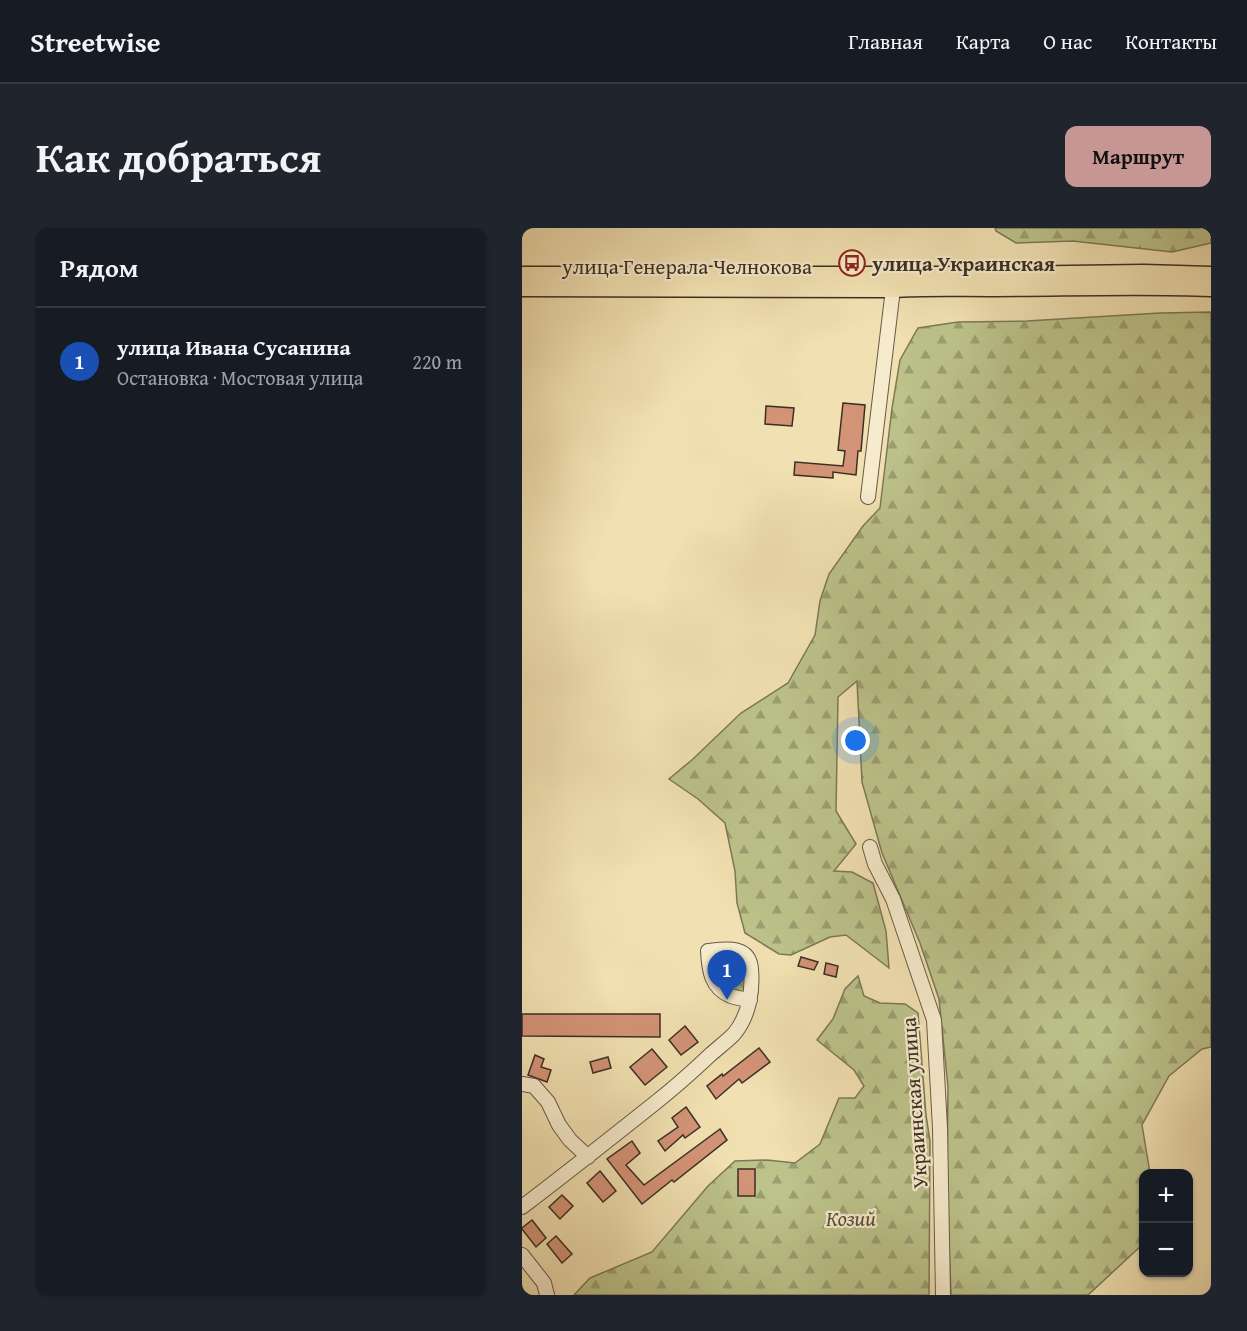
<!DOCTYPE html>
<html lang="ru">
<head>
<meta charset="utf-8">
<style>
	body { margin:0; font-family:"Gentium Book Plus",serif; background:#20242c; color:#f1f3f6 }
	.controls { position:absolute; right:18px; bottom:18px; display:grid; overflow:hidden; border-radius:12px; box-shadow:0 2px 4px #0004 }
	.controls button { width:54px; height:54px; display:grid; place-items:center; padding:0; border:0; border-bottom:2px solid #363941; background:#171b24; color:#f1f3f6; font:30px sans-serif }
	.you { position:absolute; left:334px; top:513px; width:21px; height:21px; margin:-15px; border:4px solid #fff; border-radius:50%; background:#1a73e8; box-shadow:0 0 0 9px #1a73e833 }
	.badge { display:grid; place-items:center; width:39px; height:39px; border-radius:50%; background:#c59692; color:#fff; font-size:20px; font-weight:700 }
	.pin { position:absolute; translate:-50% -50px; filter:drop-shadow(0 2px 3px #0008) }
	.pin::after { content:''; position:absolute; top:32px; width:21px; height:18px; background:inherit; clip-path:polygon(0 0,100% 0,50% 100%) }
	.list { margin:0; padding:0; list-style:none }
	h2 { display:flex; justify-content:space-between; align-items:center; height:78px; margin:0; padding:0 24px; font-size:26px }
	h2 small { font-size:20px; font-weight:400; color:#9ea1a6 }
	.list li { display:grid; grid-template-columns:39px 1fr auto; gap:18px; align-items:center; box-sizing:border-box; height:108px; padding:0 24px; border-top:2px solid #363941 }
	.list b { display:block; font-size:22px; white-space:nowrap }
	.list p { margin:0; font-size:20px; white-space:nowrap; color:#9ea1a6 }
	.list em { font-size:20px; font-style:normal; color:#9ea1a6 }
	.map { position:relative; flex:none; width:689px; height:1067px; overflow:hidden; border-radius:12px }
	header { display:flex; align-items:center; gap:36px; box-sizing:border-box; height:84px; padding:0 30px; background:#171b24; border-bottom:2px solid #363941 }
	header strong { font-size:28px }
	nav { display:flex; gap:33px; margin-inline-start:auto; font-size:21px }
	.intro { display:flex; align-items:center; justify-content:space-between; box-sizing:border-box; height:144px; padding:0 36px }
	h1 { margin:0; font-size:42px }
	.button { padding:15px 27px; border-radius:12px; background:#c59692; color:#111; font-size:21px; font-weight:700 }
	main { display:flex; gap:36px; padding:0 36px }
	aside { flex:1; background:#171b24; border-radius:12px; box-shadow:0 2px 4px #0004 }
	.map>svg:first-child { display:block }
</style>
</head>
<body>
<header>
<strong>Streetwise</strong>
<nav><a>Главная</a><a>Карта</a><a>О нас</a><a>Контакты</a></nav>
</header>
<div class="intro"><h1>Как добраться</h1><a class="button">Маршрут</a></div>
<main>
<aside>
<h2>Рядом<small></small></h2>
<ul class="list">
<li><span class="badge" style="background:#1a4fb4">1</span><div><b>улица Ивана Сусанина</b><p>Остановка · Мостовая улица</p></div><em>220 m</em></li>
</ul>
</aside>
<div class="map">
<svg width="689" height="1067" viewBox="0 0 689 1067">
	<defs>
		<pattern id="grass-tufts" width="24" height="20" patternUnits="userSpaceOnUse" patternTransform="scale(1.5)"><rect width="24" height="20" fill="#bcc28a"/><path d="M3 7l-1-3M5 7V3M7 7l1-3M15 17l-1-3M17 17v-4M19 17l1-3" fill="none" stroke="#9a9e71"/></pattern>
		<pattern id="forest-firs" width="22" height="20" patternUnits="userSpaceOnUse" patternTransform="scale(1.5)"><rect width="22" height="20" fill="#bcc28a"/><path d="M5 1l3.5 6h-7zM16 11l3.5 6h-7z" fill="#9a9e71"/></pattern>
	</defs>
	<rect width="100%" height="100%" fill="#f1e0b1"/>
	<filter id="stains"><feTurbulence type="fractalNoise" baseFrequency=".00333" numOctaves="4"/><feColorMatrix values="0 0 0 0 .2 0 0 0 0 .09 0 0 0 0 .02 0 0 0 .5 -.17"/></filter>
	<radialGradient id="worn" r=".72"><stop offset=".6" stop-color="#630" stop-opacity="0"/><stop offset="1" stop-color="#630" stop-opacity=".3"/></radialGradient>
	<path fill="url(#grass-tufts)" stroke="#7c7857" stroke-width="1.5" d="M196,727L216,729C225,739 226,753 222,766L219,767L200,756L191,738Z"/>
	<path fill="url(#forest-firs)" stroke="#7c7857" stroke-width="1.5" d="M473,0H689V15L650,24L551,13L494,15L474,3Z
		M689,84V819L680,821L647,848L620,897L628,945L622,946L621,1016L566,1067H429L425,962L426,859L417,771L398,715L360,625L340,554L335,453L316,469L314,583L334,616L312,643L330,644L351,655L364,703L367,740L324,707L308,709L269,727L257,726L223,705L215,675L213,643L203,595L176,571L147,551L171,531L219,485L266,455L293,407L298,373L307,346L341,298L358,280L370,180L378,132L396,100L436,94L505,93L638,85Z
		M336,748L342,768L358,775L383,776L396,785L404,887L408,913L407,1067H52L68,1050L130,1024L186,958L213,933L245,932L273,935L298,916L317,870H333L342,858L332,842L295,812L311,791L323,761Z"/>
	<path fill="#d39377" stroke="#3b2f24" stroke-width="1.5" d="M321,175L343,177L339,223H336L334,247L311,244V250L272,247L273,234L321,238L323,223L316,222Z
		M244,178L272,180L270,198L243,196Z
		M279,729L296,734L292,742L276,738Z
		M304,735L316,738L314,749L302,746Z
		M0,786H138V809L0,808Z
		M163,798L176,814L159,827L147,812Z
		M237,820L248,834L220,855L217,851L194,871L185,858L200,846L201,848Z
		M130,821L145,839L123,857L108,839Z
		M13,827L22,831L19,839L29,842L25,854L6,847Z
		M86,829L89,840L71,845L68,834Z
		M164,879L178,899L163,910L161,907L143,923L136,913L156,899L150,890Z
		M198,901L205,912L152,954L150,952L120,976L85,931L110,913L118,925L104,937L122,957Z
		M216,941H233V968H216Z
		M78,943L94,963L81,974L65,955Z
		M40,967L51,978L38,991L27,979Z
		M10,992L24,1010L14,1019L0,1001V1000Z
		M34,1008L50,1026L40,1035L25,1016Z"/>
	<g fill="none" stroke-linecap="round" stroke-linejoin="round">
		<g stroke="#685b47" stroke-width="16">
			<path id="minor" d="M346,269L371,61
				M348,619L353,636L371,671L412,792L418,900L421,1067
				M0,856L12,858L26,874L37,897L48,912L66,929
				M0,979C45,945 89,910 133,875C152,860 170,844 188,827C196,820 205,813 212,806C227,788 231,763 229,741C227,717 204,721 186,723C187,742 189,760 209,768C215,770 222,771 228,772
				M0,1027L22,1055L25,1067"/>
		</g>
		<g stroke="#3b2f24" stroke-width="19">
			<path id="major" d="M0,47H471L622,45L689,47
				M0,60L371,61C403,59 435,60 468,60C542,60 615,57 689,60"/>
		</g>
		<use href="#minor" stroke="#f6ebcc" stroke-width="14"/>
		<use href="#major" stroke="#f1e0b1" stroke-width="16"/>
	</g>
	<defs>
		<g id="bus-ring" transform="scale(1.35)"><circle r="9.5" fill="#f6ebcc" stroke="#8f2418" stroke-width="1.5"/><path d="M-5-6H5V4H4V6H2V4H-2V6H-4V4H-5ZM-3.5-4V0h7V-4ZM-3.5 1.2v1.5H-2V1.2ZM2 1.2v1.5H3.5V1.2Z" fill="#8f2418"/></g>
	</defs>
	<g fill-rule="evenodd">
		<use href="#bus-ring" x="330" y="35"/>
	</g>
	<g text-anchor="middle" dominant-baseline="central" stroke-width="4.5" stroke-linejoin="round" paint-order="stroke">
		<g font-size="21" font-weight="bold" fill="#3b2f24" stroke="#f6ebcc" text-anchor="start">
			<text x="350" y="35">улица Украинская</text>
		</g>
		<g font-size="21" fill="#3b2f24" stroke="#f6ebcc">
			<text x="165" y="38">улица Генерала Челнокова</text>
			<text transform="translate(392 875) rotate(-94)">Украинская улица</text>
		</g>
		<g font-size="21" font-style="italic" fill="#554c38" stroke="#f6ebcc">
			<text x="329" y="990">Козий</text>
		</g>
	</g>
	<rect width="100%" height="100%" filter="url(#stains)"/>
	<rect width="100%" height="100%" fill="url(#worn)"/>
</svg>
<div class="controls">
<button>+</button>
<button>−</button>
</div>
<div class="you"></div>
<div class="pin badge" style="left:205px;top:772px;background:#1a4fb4">1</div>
</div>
</main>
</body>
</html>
